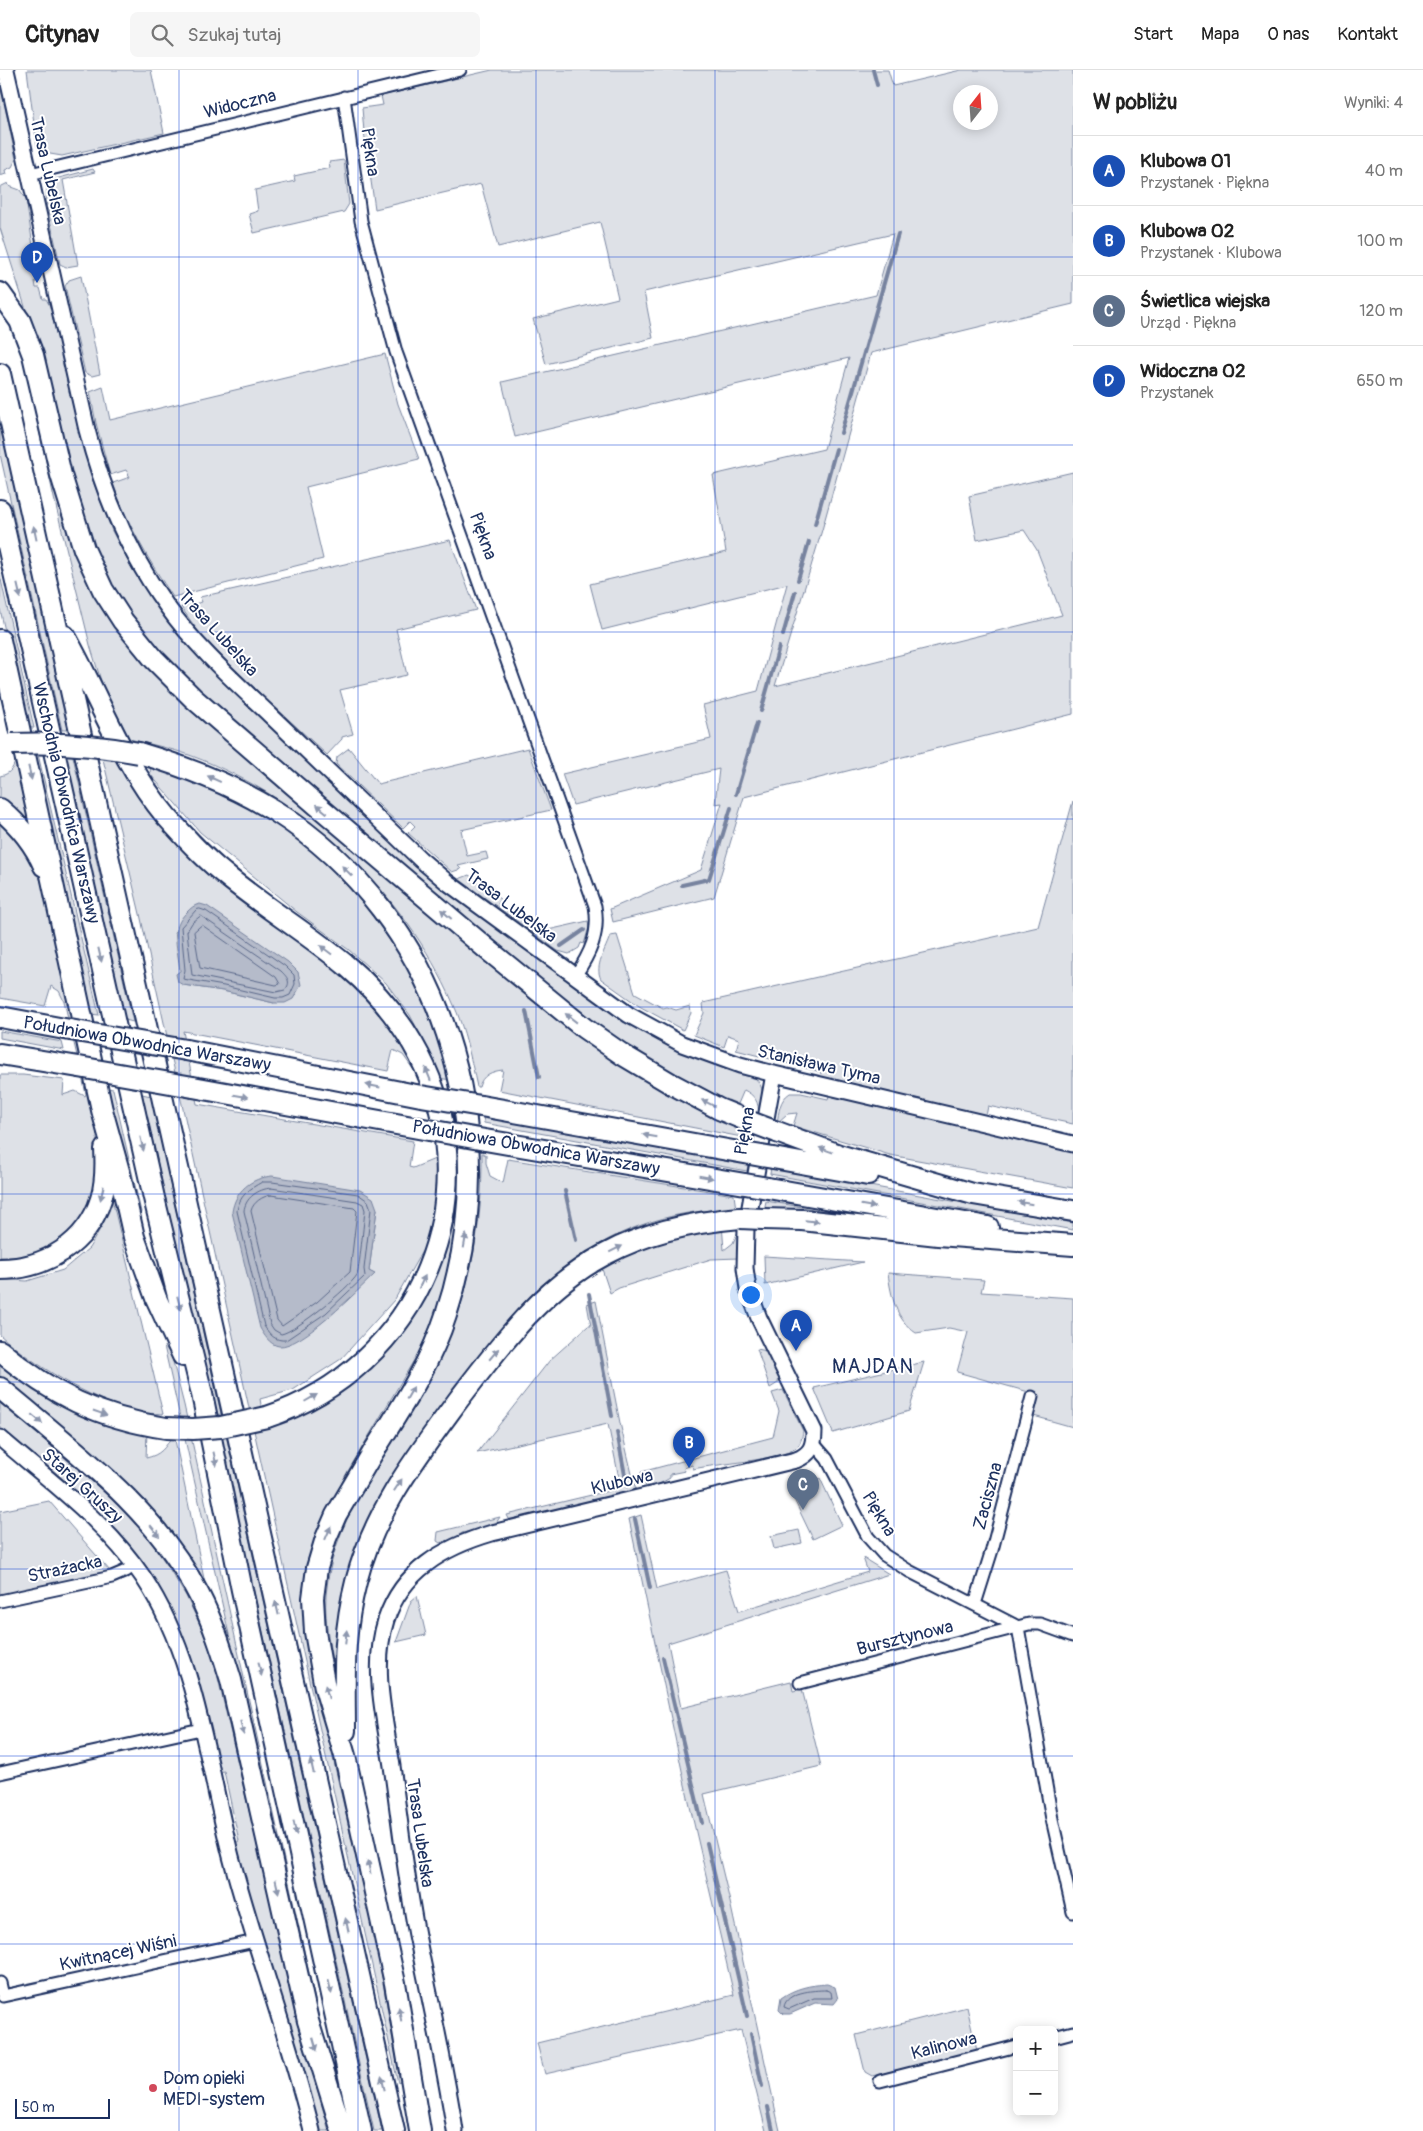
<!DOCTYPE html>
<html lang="pl">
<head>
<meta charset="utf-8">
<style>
	body { margin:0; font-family:Pangolin,sans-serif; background:#f6f6f6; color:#222 }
	.controls { position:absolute; right:15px; bottom:15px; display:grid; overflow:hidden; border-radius:8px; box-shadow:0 2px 12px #0003 }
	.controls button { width:45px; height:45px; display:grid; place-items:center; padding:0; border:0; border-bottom:1px solid #e0e0e0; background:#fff; color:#222; font:25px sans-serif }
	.compass { position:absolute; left:953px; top:15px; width:45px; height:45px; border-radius:50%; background:#fff; box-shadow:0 2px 12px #0003; rotate:17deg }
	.scale { position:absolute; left:15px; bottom:12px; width:95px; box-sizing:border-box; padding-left:5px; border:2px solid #1b2f5e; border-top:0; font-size:14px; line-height:18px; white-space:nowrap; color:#1b2f5e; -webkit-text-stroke:4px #fff; paint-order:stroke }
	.you { position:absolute; left:750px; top:1224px; width:18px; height:18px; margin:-12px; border:4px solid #fff; border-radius:50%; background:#1a73e8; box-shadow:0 0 0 8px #1a73e833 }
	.badge { display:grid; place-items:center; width:32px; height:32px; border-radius:50%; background:#d1495b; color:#fff; font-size:16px; font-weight:700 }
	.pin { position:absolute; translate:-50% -41px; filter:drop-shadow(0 1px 2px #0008) }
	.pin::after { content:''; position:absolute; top:26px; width:18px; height:15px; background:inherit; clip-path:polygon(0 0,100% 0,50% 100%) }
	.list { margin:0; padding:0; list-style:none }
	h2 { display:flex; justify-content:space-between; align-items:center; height:65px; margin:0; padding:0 20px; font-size:21px }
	h2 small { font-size:16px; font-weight:400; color:#767676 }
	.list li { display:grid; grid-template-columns:32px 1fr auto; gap:15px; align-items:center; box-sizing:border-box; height:70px; padding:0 20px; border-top:1px solid #e0e0e0 }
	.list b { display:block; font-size:19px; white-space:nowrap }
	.list p { margin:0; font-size:16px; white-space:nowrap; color:#767676 }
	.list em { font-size:16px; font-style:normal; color:#767676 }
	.icon { flex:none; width:28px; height:28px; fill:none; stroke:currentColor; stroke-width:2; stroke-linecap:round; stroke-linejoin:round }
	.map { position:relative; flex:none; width:1073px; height:2061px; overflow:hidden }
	header { display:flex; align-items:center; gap:30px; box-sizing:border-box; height:70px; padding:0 25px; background:#fff; border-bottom:1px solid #e0e0e0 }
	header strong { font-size:24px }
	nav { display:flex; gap:28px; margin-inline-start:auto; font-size:18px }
	.search { width:350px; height:45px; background:#f6f6f6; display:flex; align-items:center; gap:12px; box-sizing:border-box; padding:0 18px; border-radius:8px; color:#767676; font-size:19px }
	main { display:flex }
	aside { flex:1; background:#fff }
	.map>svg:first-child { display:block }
</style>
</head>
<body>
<header>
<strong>Citynav</strong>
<div class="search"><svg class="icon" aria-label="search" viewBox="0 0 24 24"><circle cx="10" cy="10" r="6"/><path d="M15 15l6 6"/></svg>Szukaj tutaj</div>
<nav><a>Start</a><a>Mapa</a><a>O nas</a><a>Kontakt</a></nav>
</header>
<main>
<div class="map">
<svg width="1073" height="2061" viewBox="0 0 1073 2061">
	<rect width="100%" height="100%" fill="#fff"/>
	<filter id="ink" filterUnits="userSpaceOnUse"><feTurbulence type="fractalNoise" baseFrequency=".02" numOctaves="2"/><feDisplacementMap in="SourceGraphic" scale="10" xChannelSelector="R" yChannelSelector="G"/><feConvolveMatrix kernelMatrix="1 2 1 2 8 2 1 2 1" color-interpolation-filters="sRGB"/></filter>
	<g filter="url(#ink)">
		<path fill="#dee1e7" stroke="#7c88a2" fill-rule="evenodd" d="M27,0H151L164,63L62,86L50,84L37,76Z
			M492,0H888L893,16L961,0H1073V234L871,283L822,460L775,616L1062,545L1037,480L1024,460L977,470L969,426L1073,402V644L744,727L714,827L613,852L610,839L701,800L722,733L715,734L719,699L573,735L562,704L711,669L703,635L758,621L787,514L602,560L590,514L726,482L713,405L824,379L849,288L515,367L502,312L876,225L893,164L644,222L653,268L546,294L533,249L618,228L600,152L498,177L481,114L375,139L364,62L362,38L383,35L381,26ZM991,22V52H961V22Z
			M0,14L16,89L12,97L5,100L6,104L0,106Z
			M344,90L349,134L344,142L254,163L249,144L258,141L255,120L295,111L294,106L330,98L329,92Z
			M93,99L95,102L63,110L78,195L66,197L60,194L46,132L47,118L55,109Z
			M8,113L9,116L20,120L26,129L38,210L35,211L36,218H40L43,229H46L57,248L71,328L93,411L112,461L130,495L153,531L180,566L258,645L415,792L541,890L754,1007C767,1019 762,1031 760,1046L758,1045C760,1032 754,1025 744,1020L738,1034L728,1030L726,1035L645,992L554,926L173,600L113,524L90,478L34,265L0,158V117Z
			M81,206L100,304L92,306L85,303L65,216L69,210Z
			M18,265L120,556L539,931L754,1059L752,1069L499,1020L503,1000C492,1001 482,1005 479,1017H477C471,989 465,959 453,933C405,823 305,728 192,686C171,678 148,674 126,668L106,627L90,575L54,428Z
			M385,284L398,334L419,389L306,417L323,489L173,527C149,491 127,454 113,413L130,407L126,400L110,405L96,353L90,322L103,317L110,350Z
			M0,351L69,660H62L0,384Z
			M450,470L476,540L396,559L407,605L340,620L353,664L342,667V669L327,685L207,574L181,537L202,532L200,527Z
			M0,505L34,658H27L0,539Z
			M349,678L378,714L528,678L551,740L461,760L467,786L486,782L488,789L458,796L461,799L452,802L408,763L415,756L410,751L403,758L336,694L337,687Z
			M30,680H37L99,945L90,944Z
			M65,681L72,682L133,952L125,950Z
			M102,685L117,688C140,729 170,770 206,801C252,841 307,870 351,912C376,936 396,965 414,994L413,999L403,985L393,980L388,1001L183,961L197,1034L413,1071L409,1097L413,1098L435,1089L438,1119L426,1174L395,1229L341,1289L293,1320L260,1329L265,1357L332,1329L380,1289L411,1251L444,1180L459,1127L455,1160L444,1217L434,1247L420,1280L348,1401L321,1453L310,1485L304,1517L310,1588L378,1884L400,2011L398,2013L140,844ZM175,861L274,933L223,921L183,915ZM377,1139L369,1201L374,1204L329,1247L298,1269Z
			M16,687L40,771L0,731V706C11,704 14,697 16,687Z
			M151,693C180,705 212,715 239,730C324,776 401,865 435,956C441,973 446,992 451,1010L438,1008L428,980L410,945L386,913L349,880L297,842L200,762L150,704Z
			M1073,731V1054L988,1036L986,1046L820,1007L821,1002L736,980L739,969L728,965L724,977L694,965L704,943L703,933L1038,857Z
			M0,749L19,770L37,801L44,820C54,865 64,909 74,953C89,1019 125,1122 60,1170C42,1184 22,1188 0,1187V1005H23L64,1010L63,1025L75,1021L85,1026L86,1024L64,931L59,921L51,916L45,936L0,928Z
			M469,805L501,830L498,834L539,862L588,851L589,857L584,874L581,873L579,878L569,884L558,881L459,809Z
			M617,865L635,923L663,938L667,937L676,940L690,936L691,943L683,960L639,936L601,909C594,896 606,879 610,866Z
			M0,961L62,972L64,980L0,968Z
			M107,1018L113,1019L141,1142L139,1147L135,1144Z
			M790,1023H801L828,1029L830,1023L1073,1080V1118L890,1085L793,1056L797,1043L787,1044L777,1053C779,1042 779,1030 790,1023Z
			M142,1024L151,1026L221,1344L215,1345Z
			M483,1046L748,1094L747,1101L484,1053Z
			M482,1083L486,1085V1093L490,1106L503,1113L508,1089L734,1125L736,1139C692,1139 648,1149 609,1169C585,1182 545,1209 527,1229C503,1254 481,1284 460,1311C411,1376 361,1443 343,1524C336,1552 337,1582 336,1611C331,1582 324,1554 326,1525C333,1437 404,1365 440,1289C470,1224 483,1154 482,1083Z
			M771,1098L1073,1153V1160L770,1104Z
			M112,1129L163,1344C153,1343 142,1344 132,1341C91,1329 32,1294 0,1265V1209L27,1211L63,1200L89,1178L103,1154Z
			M766,1131L861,1147L764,1141Z
			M722,1154L724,1180L733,1173L740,1157L739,1188L711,1189L619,1218L610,1223L600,1193L630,1178Z
			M764,1186L863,1192L765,1215Z
			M888,1203L984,1210L981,1222L1073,1228V1357L1030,1345L1036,1324L957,1302L968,1262L949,1258L916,1263C896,1250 891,1226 888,1203Z
			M596,1231L620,1353L636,1421L512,1450L509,1449L507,1445L621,1418L608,1354L477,1383L550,1290L588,1256H591L587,1234Z
			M164,1276L171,1284L184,1335L333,2012L313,1937Z
			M757,1279L767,1281L779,1305L778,1313L770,1318Z
			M0,1290L147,1362L146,1388C160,1385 166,1378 172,1365H174L207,1523L107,1397L0,1306Z
			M924,1292L909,1341L833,1363L814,1318Z
			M783,1320L803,1361C802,1367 801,1374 796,1378C781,1390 715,1394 693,1399L692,1395L684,1398L685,1401L670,1404V1408L652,1418L645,1415L641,1402L773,1367L779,1341L772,1323Z
			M0,1332L119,1435L145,1463L167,1495L186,1526L201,1557L214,1591L297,1946L329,2061H319L234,1774L239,1771L224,1701L217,1702L190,1589L103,1448L0,1360Z
			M219,1365H226L382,2061H374Z
			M820,1408L842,1455L813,1469L790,1421Z
			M49,1431L110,1501L0,1526V1441Z
			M641,1445L657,1519L726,1500L739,1541L868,1502L863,1488L889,1504L668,1573L681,1638L791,1611L793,1621L802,1619L821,1696L704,1724L730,1832L780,2061H766L741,1960L545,2004L537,1973L734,1925L685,1715L629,1449Z
			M500,1447L494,1456L462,1463L454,1469L440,1473L437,1471L438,1462Z
			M799,1460L802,1473L774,1479L771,1466Z
			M417,1526L426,1565L396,1572L411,1531Z
			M967,1937L977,1981L872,2006L865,2002L856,1965Z"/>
		<path fill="#b5bbca" stroke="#77839f" d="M200,834L207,836L288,892L298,902L301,915L293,929L285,933H274L223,921L183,915L178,912L176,904L180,901C178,879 169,859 187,842C191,838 194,835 200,834Z
			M272,1106L360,1120L373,1128L377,1139L369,1201L375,1204C358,1220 302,1278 279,1276C270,1275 264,1265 260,1258L232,1142C235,1121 251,1108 272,1106Z
			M827,1914L835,1917L838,1929L834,1934L815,1933L790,1944H783L779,1940L781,1928C795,1918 810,1915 827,1914Z"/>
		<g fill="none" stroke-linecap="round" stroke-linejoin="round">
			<path stroke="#596789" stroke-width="1" d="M200,839L206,841L285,896L294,905L295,914L290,925L283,928H275L224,916L183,909L185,900L181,857L196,840Z
				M201,846L281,901C287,907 292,912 285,920L276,922L192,905L187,861L192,853Z
				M202,855L276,907L280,914L276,915L200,898L194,862Z
				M262,1112H272L358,1124L368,1131L371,1139L364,1199L365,1206L326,1243L286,1270C275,1271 270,1265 264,1256L237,1141C239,1126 249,1119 262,1112Z
				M271,1118L357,1131L363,1134L365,1140C364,1150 359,1201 357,1205C349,1218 295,1262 281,1264L274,1260L270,1254L244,1141C245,1128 258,1119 271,1118Z
				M271,1125L354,1138L357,1141L350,1202L317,1232L282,1256L277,1250L251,1141C253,1132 263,1126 271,1125Z
				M826,1920L831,1922L832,1928H814L789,1939L784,1937C786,1922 813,1920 826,1920Z"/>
			<path stroke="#77839f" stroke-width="4" d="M873,0L877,15
				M841,363L898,164
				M815,454L836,379
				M798,510L809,472
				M783,565L795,522
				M761,641L779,577
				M736,724L757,653
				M682,815L709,809L731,738
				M561,876L584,860
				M526,941L539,1007
				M565,1121L576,1170
				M589,1224L612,1346
				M617,1362L627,1416
				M635,1449L650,1518
				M663,1588L702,1753
				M707,1773L747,1946
				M751,1964L762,2016
				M768,2037L773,2061"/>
			<g stroke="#1b2f5e" stroke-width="15">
				<path id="street" d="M344,27L361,151L396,282L595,836C600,864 590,884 575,906
					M30,104L460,0
					M814,1374L827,1389L868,1467L884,1485L909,1501L1018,1557L1052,1749L1073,1842
					M0,1531L112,1507L126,1501L134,1495
					M975,1534L992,1480L1032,1327
					M800,1613L1029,1554H1040L1073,1566
					M0,1703L201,1659
					M0,1913L3,1926L255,1871
					M1054,1967L1073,1962
					M880,2011L1017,1976"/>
			</g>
			<g stroke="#1b2f5e" stroke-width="19">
				<path id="secondary" d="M6,0L87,360C103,423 128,482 166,535C195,576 233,610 270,645C320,693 370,741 420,789L447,812L629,945L682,974L740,995L774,1004L1073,1074
					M0,1368C50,1411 106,1452 143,1507C199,1591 207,1698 233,1794C257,1884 290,1971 312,2061
					M455,2061C445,1995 430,1930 417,1865C406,1809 400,1752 392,1696C385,1650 371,1597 386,1550C402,1501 444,1477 492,1463L796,1390C811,1384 814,1376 814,1361L759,1248L748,1219L745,1198L746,1159L774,1004"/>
			</g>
			<g stroke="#1b2f5e" stroke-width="24">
				<path id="highway" d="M0,223L20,251L33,285L61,405L84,479L103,520L123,551L154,589L193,628L318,736L487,879L584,958L623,985L670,1013L719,1039L753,1053
					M0,304L394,2061
					M0,440L154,1128L202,1324L242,1520L361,2061
					M65,566C99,626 121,692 166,746C184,766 202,786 223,803C263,837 308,863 348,897C400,941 437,1001 445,1069C450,1113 445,1156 428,1198C399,1269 340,1323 267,1347
					M0,570L102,1040L120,1105L134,1167L156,1228L183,1286
					M139,683C187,697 232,715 275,741C443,848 508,1059 446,1245C430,1295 400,1339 372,1384C360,1404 348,1425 336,1445L326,1468L317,1498L313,1528L315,1562L325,1618L345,1686L395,1913L420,2061
					M0,739C19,755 34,773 44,796
					M0,947L70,960
					M186,980L421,1026
					M0,984L79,997
					M193,1017L429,1060
					M481,1036L750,1084
					M777,1062L839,1085L973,1124L1073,1141
					M485,1070L745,1114
					M773,1088L868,1105
					M768,1118L988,1157
					M763,1149L802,1150L938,1165L1073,1175
					M0,1199C45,1199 87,1174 101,1129C106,1113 106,1096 105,1079
					M0,1281C51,1324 99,1348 166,1358
					M0,1318C72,1379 155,1438 199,1525C213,1552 222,1581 231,1610L308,1951L342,2061
					M345,1661C345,1607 342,1566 356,1512C374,1441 417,1386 459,1329C501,1274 543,1217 606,1184C647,1162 693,1152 740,1148"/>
			</g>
			<use href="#street" stroke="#fff" stroke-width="11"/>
			<use href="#secondary" stroke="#fff" stroke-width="15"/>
			<use href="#highway" stroke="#fff" stroke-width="20"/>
			<g stroke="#1b2f5e" stroke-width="24" stroke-linecap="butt">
				<path id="highway-bridge" d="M12,674C55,672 97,675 139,683
					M70,960L186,980
					M79,997L193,1017
					M421,1026L481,1036
					M753,1053L777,1062
					M429,1060L485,1070
					M750,1084L773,1088
					M745,1114L768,1118
					M740,1148L763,1149
					M166,1358L193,1359L221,1357L267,1347"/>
			</g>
			<use href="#highway-bridge" stroke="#fff" stroke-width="20"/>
		</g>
		<defs><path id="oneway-solid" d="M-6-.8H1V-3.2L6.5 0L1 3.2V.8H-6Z" transform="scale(1.25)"/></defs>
		<g fill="#8d97ae">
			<use href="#oneway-solid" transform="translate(35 463) rotate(-102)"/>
			<use href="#oneway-solid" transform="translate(19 521) rotate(77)"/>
			<use href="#oneway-solid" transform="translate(30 703) rotate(77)"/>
			<use href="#oneway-solid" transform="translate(214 709) rotate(-155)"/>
			<use href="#oneway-solid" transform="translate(322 739) rotate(-140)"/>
			<use href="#oneway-solid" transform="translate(347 801) rotate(-135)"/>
			<use href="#oneway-solid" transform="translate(446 844) rotate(-139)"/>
			<use href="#oneway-solid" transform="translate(326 880) rotate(-143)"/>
			<use href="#oneway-solid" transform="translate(100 885) rotate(77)"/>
			<use href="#oneway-solid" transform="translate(571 948) rotate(-142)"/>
			<use href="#oneway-solid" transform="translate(428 1004) rotate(-112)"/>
			<use href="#oneway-solid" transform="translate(373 1016) rotate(-169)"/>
			<use href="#oneway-solid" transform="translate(241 1026) rotate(10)"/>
			<use href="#oneway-solid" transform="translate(708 1033) rotate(-154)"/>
			<use href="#oneway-solid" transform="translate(650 1066) rotate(-170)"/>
			<use href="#oneway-solid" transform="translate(142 1074) rotate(77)"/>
			<use href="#oneway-solid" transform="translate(826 1080) rotate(-160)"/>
			<use href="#oneway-solid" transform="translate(706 1107) rotate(10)"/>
			<use href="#oneway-solid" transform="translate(102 1123) rotate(103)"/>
			<use href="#oneway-solid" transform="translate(1025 1133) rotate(-170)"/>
			<use href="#oneway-solid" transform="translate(868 1136) rotate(10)"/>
			<use href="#oneway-solid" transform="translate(812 1151) rotate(6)"/>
			<use href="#oneway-solid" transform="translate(465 1171) rotate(-80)"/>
			<use href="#oneway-solid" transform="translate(616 1179) rotate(-26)"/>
			<use href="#oneway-solid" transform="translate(422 1212) rotate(-64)"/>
			<use href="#oneway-solid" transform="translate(179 1233) rotate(76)"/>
			<use href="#oneway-solid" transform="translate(494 1284) rotate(-50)"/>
			<use href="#oneway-solid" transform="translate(410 1323) rotate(-61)"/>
			<use href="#oneway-solid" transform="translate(311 1328) rotate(-30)"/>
			<use href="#oneway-solid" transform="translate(100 1343) rotate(19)"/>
			<use href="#oneway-solid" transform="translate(37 1349) rotate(40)"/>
			<use href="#oneway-solid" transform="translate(215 1389) rotate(78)"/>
			<use href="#oneway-solid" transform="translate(398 1415) rotate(-57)"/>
			<use href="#oneway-solid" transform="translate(155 1461) rotate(51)"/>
			<use href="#oneway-solid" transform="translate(328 1463) rotate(-67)"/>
			<use href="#oneway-solid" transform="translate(277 1538) rotate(-103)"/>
			<use href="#oneway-solid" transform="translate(346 1567) rotate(-84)"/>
			<use href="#oneway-solid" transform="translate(260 1599) rotate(78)"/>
			<use href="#oneway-solid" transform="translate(327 1622) rotate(-105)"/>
			<use href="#oneway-solid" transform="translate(242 1658) rotate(77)"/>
			<use href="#oneway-solid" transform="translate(312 1696) rotate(-103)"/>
			<use href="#oneway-solid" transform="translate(295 1758) rotate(78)"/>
			<use href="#oneway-solid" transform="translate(369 1797) rotate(-102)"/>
			<use href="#oneway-solid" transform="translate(277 1816) rotate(77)"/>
			<use href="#oneway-solid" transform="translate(347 1855) rotate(-103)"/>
			<use href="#oneway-solid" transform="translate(330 1917) rotate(77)"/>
			<use href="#oneway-solid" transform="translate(400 1944) rotate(-100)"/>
			<use href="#oneway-solid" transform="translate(315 1974) rotate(74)"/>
			<use href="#oneway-solid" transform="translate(383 2013) rotate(-103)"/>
		</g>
	</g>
	<path fill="none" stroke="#1d4ed8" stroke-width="1" stroke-opacity="0.55" d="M179,0V2061M358,0V2061M536,0V2061M715,0V2061M894,0V2061M0,187H1073M0,375H1073M0,562H1073M0,749H1073M0,937H1073M0,1124H1073M0,1312H1073M0,1499H1073M0,1686H1073M0,1874H1073"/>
	<circle fill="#d1495b" stroke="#fff" stroke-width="2" cx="153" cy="2018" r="5"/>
	<g text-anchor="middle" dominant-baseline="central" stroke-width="4" stroke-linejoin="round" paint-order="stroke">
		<g font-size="18" fill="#1b2f5e" stroke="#fff">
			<text transform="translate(240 34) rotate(-14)">Widoczna</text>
			<text transform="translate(370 82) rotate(82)">Piękna</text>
			<text transform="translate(48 101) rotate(77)">Trasa Lubelska</text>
			<text transform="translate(483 466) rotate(70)">Piękna</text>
			<text transform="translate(218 563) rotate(48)">Trasa Lubelska</text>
			<text transform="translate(66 733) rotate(77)">Wschodnia Obwodnica Warszawy</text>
			<text transform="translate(511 836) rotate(37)">Trasa Lubelska</text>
			<text transform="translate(147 974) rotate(10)">Południowa Obwodnica Warszawy</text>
			<text transform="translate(819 995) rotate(13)">Stanisława Tyma</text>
			<text transform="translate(745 1061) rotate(-80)">Piękna</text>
			<text transform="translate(536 1078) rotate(10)">Południowa Obwodnica Warszawy</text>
			<text transform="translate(622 1412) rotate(-13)">Klubowa</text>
			<text transform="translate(82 1416) rotate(42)">Starej Gruszy</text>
			<text transform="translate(988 1426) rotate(-75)">Zaciszna</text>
			<text transform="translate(879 1444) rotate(59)">Piękna</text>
			<text transform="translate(65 1499) rotate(-12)">Strażacka</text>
			<text transform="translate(905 1568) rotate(-14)">Bursztynowa</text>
			<text transform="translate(420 1763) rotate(82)">Trasa Lubelska</text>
			<text transform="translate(118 1883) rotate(-12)">Kwitnącej Wiśni</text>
			<text transform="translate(944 1976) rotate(-14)">Kalinowa</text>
		</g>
		<g font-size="18" fill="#1b2f5e" stroke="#fff" text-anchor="start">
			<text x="163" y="2008">Dom opieki<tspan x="163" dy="21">MEDI-system</tspan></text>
		</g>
		<g font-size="20" letter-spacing="1" fill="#1b2f5e" stroke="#fff">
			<text x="873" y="1296">MAJDAN</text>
		</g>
	</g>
</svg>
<div class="controls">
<button>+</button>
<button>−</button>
</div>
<svg class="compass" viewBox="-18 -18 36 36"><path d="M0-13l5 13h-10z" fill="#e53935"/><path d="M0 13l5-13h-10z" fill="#767676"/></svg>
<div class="scale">50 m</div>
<div class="you"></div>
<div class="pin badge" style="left:796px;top:1281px;background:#1a4fb4">A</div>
<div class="pin badge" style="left:689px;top:1398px;background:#1a4fb4">B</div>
<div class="pin badge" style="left:803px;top:1440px;background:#5c6f8a">C</div>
<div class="pin badge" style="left:37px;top:213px;background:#1a4fb4">D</div>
</div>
<aside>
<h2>W pobliżu<small>Wyniki: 4</small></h2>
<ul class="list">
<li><span class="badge" style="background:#1a4fb4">A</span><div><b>Klubowa 01</b><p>Przystanek · Piękna</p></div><em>40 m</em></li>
<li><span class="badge" style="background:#1a4fb4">B</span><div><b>Klubowa 02</b><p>Przystanek · Klubowa</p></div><em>100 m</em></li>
<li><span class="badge" style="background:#5c6f8a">C</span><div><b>Świetlica wiejska</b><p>Urząd · Piękna</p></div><em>120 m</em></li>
<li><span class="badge" style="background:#1a4fb4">D</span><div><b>Widoczna 02</b><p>Przystanek</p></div><em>650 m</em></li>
</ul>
</aside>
</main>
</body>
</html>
